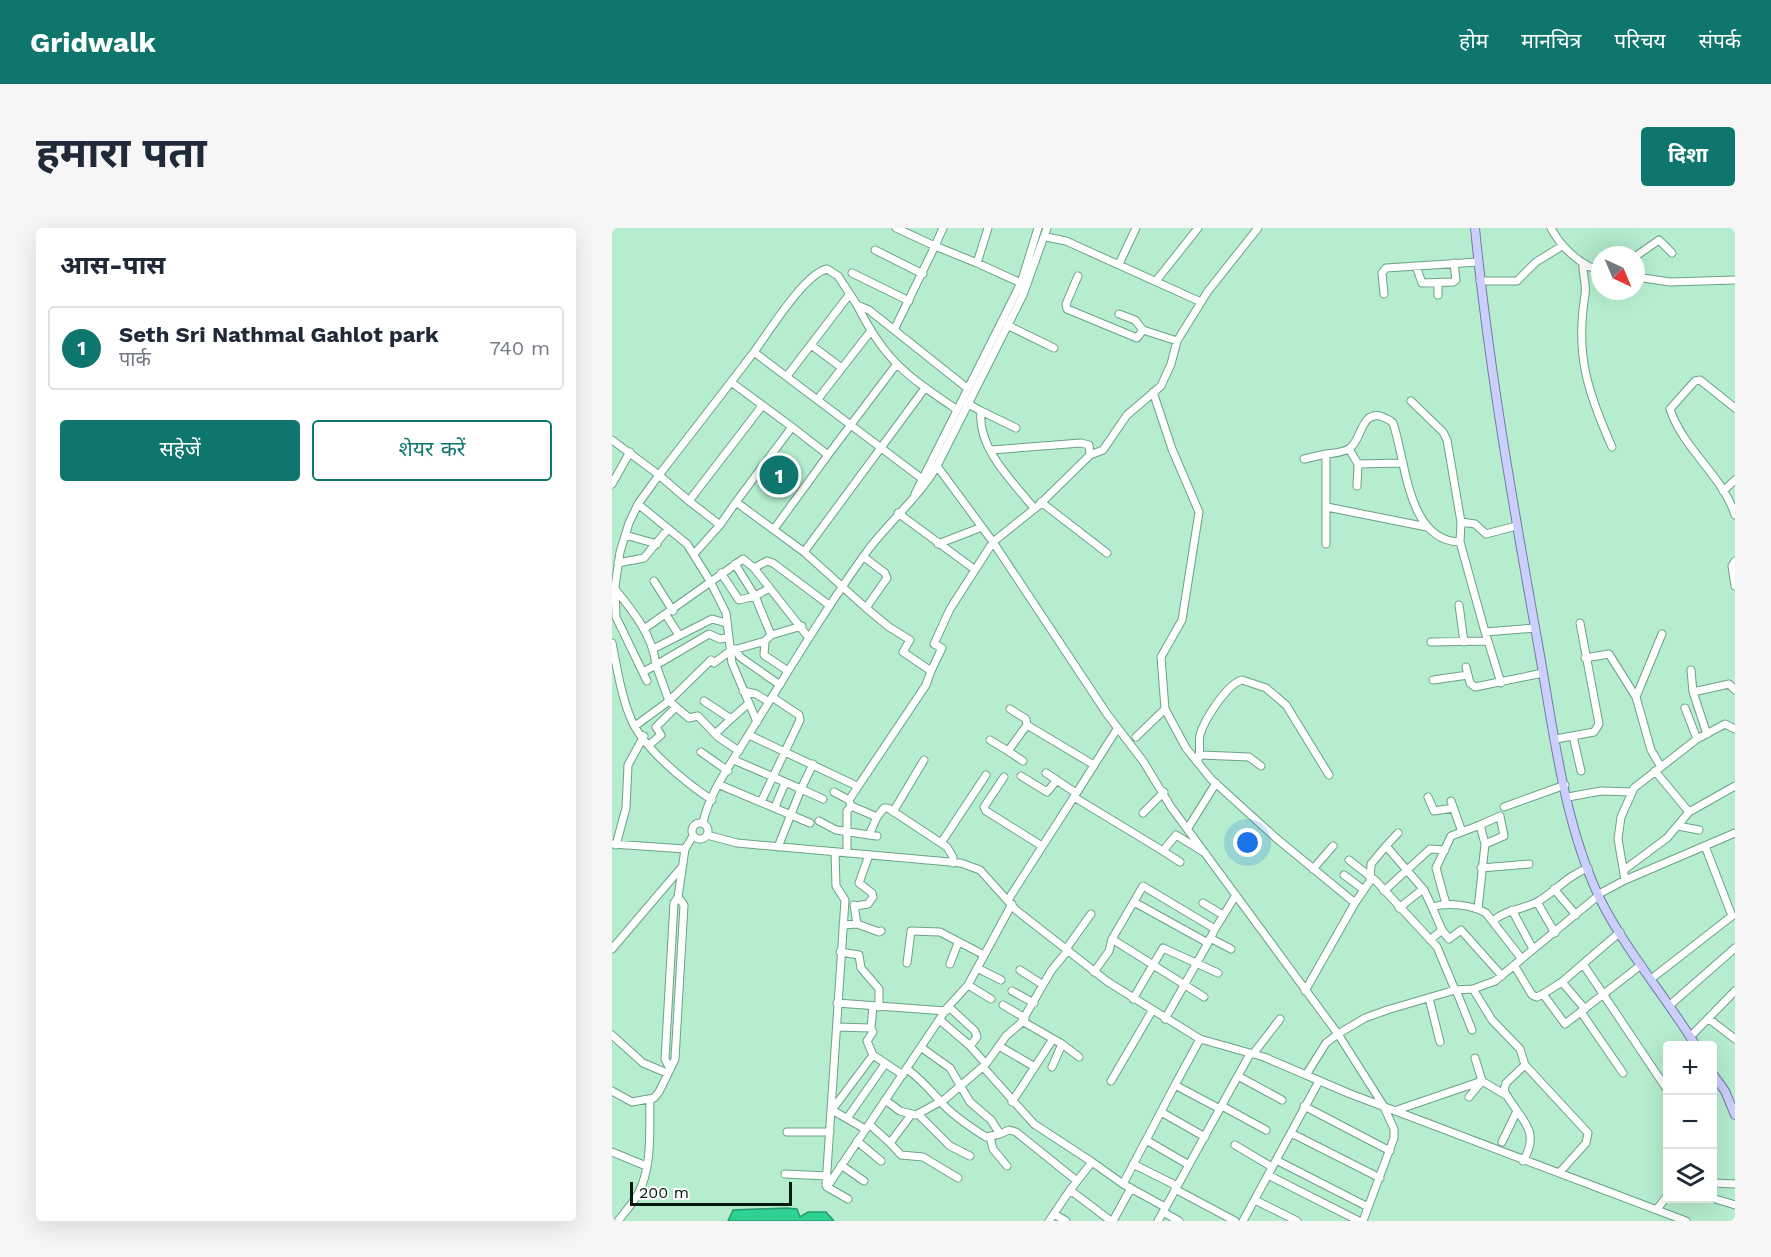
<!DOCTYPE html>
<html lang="hi">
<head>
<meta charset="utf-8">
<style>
	body { margin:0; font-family:"Work Sans","Noto Sans Devanagari",sans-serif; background:#f6f6f7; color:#1f2937 }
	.controls { position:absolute; right:18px; bottom:18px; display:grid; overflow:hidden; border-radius:6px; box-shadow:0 6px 24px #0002 }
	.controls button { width:54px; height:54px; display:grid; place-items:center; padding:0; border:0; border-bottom:2px solid #e0e1e3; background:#fff; color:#1f2937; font:30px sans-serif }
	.compass { position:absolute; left:979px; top:18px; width:54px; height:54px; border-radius:50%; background:#fff; box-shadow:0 6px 24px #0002; rotate:136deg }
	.scale { position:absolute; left:18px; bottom:15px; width:162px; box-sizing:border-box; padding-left:6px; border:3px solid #051a10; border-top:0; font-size:16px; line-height:21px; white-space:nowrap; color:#051a10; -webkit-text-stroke:4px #fefefe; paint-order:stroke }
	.you { position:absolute; left:636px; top:615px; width:21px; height:21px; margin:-15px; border:4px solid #fff; border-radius:50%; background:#1a73e8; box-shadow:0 0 0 9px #1a73e833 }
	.badge { display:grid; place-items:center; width:39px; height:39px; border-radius:50%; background:#0f766e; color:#fff; font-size:20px; font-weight:700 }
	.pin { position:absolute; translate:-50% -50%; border:3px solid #fff; box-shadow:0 2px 6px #0006 }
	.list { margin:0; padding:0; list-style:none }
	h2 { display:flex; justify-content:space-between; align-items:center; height:78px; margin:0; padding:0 24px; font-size:26px }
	h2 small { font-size:20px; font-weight:400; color:#747a83 }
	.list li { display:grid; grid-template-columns:39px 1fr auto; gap:18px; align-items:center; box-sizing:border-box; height:84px; margin:0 12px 12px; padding:0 12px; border:2px solid #e0e1e3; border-radius:6px }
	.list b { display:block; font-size:22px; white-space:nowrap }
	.list p { margin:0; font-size:20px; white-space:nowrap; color:#747a83 }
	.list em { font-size:20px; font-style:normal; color:#747a83 }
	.actions { display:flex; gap:12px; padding:18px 24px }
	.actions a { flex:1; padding:14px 0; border:2px solid #0f766e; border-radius:6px; text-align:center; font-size:21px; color:#0f766e }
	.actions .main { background:#0f766e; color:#fff }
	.icon { flex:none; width:33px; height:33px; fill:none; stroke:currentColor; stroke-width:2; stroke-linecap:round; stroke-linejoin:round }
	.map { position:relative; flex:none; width:1123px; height:993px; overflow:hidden; border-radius:6px }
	header { display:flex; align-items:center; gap:36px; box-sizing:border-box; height:84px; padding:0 30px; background:#0f766e; color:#fff }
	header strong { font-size:28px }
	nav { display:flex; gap:33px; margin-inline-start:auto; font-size:21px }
	.intro { display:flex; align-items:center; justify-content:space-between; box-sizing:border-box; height:144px; padding:0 36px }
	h1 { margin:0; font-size:42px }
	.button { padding:15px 27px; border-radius:6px; background:#0f766e; color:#fff; font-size:21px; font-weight:700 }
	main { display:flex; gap:36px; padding:0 36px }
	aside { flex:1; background:#fff; border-radius:6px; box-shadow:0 6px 24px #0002 }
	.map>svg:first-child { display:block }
</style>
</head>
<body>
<header>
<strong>Gridwalk</strong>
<nav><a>होम</a><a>मानचित्र</a><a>परिचय</a><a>संपर्क</a></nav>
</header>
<div class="intro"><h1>हमारा पता</h1><a class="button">दिशा</a></div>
<main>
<aside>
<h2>आस-पास<small></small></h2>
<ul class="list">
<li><span class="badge">1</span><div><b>Seth Sri Nathmal Gahlot park</b><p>पार्क</p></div><em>740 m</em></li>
</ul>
<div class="actions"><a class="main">सहेजें</a><a>शेयर करें</a></div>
</aside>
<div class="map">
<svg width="1123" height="993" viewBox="0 0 1123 993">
	<rect width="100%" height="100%" fill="#b5edce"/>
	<path fill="#30d292" stroke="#239b6b" stroke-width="1.5" d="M175,980L185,981L188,989L196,984H214L222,993H116L121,982Z"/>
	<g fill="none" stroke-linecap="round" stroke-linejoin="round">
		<g stroke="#6ca286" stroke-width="9">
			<path id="minor" d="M331,0L323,18L365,35
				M376,0L365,35L411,56
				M939,0C948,18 968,37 988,43
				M434,9L454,13L589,74
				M263,22L311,46
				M1024,28L1047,12L1060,25
				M971,35C970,45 975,56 973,67C963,127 976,165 1000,219
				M507,36L524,0
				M804,38L810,55L841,54L844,52L842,35
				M240,45L297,73
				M466,48L454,76L455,81L525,110L531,102
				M1024,49L1058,54L1123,52
				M544,53L586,0
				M868,53H905L924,34L950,18
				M826,55V67
				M772,66L770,45L774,40L866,34
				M245,77L226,48L215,41C192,46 157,104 142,124L309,250
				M395,97L442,120
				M282,102L323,18L284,0
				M565,113L596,63L646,0
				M199,117L230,140L258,104
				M142,124L119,154L180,199
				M175,148L237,67
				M541,164L560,221L587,284L570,392L549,429L553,481L574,520L599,551L664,610L743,675L693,763
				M206,171L230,140
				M799,173L831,204L835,212L849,294L863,296L874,306L904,298
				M353,174L369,183C365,220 400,253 422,280
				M1123,180L1088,152L1083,153L1058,181C1071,221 1111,248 1123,287
				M344,181C294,147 273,133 245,77L257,82L355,160
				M369,183L404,200
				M0,212L47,247L119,154
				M737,221L746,236L745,258
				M379,222L469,215L477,217L478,227
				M692,231L714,226
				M746,236L789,235
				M325,238L381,314L426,278L478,227L491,222L515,187L549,158L559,136L565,113L531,102L523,92L507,86
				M0,256L18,224
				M1111,263L1123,252
				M303,266L409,55L426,0
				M77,273L108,297L124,274
				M429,274L495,325
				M26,276L75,316L98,353L114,385L120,435L145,494
				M715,279L815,299
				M286,285L362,341
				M162,301L216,227
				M13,307L45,316
				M848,314L873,404L923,400
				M326,316L370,299
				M714,316V226C722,225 731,225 738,220C750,211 749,184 768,188C774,190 777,191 781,195C794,232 795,313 848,314L849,294
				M192,324L124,274L180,199L216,227L284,137
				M82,326L108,297
				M252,329L273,345L275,350L254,380L192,324L313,160
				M1123,333L1120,338L1123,358
				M6,335L32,330L56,301
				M142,340L197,410
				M109,345L127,372L143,368L123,336
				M42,353L61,383
				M3,361C21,383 41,408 44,437L97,406L108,411L115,410
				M156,361L143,368L159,407
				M847,377L852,414
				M254,380L277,399L298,412L291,424L319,443L330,420L322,416L338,381L381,314L495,486L531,533L559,579L726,806L771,877L782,901V910L751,993
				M54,387L67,407
				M32,401L131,331L142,340L155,333L161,335L217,377
				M153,413L152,427L176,443
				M876,413L889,455
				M819,414L876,413L873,404
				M0,415C5,440 9,467 19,491C31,520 74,555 100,572
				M41,421L100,391L114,395
				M123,421L128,429L168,457
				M973,430L997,426L1024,469
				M854,439L858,455L863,459L931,445
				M1079,442L1081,464L1095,506
				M821,452L856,447
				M35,453L4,389L3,359L8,324L17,295L26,276L47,247L77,273L150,178
				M131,463L144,466L157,474
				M1081,464L1117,456L1123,462
				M92,473L119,491L103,506
				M1073,480L1085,511
				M398,481L414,491L415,497
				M119,491L137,475
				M23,498L57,473L44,437L31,444
				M137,507L245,558
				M961,508L969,543
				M524,509L553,481
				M944,511L982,504L987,496L968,395
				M378,512L396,523
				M37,517L49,507L44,499L64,479
				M127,523L106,509L86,488L77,490L57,473L99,432L102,435L118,423L153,413L159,407L190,398
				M89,524L116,543
				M589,527L637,529L649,538
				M122,532L189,561L166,619
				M411,533L396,523L415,497L482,537
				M585,534C590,525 586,517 588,507C592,492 615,456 630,452L654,460L674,477L717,547
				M201,536L189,561L211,571
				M1049,539L1039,522L1024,469L1050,406
				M1043,543L1077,584
				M434,545L464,565
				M409,548L435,564L445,552
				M392,549L372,579L374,583L430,618
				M108,557L198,595
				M222,564L237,572L238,575
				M462,569L505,501
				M816,569L822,583L841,580
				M956,569L989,563L1020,564
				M237,572L314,457L319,443
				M839,573L850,604
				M149,574L188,492L187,487L160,469
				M163,579L173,555
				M892,579L953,557
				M281,584L312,532
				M531,585L552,564
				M265,589L272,580H276L335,619L341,629V635
				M207,593L224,602L257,607
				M80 603a8 8 0 1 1 16 0a8 8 0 1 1-16 0Z
				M91,595C97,564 121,533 137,506C176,444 213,381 256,322C278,293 307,269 325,238L411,67L435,0
				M868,597L888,588L892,608L873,616
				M1066,598L1087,602
				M576,600L604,555
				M95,607L125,615L349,635L368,642L404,682L496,754L588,811L652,829L736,865L1074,993
				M329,615L374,547
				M0,616L73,621
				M4,617L14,580L16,537L32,508
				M774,618L786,605
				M551,623L568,634
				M235,625V583L239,578L265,589L257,607L265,608
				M737,632L764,653L825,719L843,762
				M869,640L917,636
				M701,641L721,618
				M1012,642L1055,610L1077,584L1123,558
				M732,647L752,662
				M1013,652L1123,605
				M942,661L964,687
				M772,663L818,621L833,622
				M987,666L1013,652L1006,611L1009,589L1022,560L1085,511L1113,496L1123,501
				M396,672L462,569L551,623L564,607L593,625
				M522,674L596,715L603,701
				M925,674L943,705
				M591,675L611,687
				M743,675L758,653L759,636L774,618L812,662L820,679C836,674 860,677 874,685L909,730
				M834,676L824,640L839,608L868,597L873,616L866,681
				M244,678L256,676L261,669L260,665L247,655L257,627
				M787,680L811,661
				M900,682L921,721
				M882,692C895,681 910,682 925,674C943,664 956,647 976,640
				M245,696L267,704L269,703
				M231,697L245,696L242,677
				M830,702L837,711L849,702L890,748
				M1008,704L950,754L931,766L953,796L1029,737
				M598,710L619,721
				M500,711L531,658L603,701L624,667
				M818,712L830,702L820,679
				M0,721L69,640
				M454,721L479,686
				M228,724L247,727L249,740L267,761V779
				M295,735L299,703L328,704L372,727
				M338,736L346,715
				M971,736L1056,863
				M902,737L920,767L925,769L931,766
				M365,740L389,752
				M408,742L431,757
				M482,744L497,723L500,711L592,769
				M1039,751L1120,688L1093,618
				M950,754L973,781
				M356,757L379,771
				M861,761L880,792L908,821L913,837
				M844,762L860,802
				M400,763L422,775
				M817,770L828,814
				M521,771L551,720L606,745
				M225,775L334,783
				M391,777L413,790
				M1058,777L1123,720
				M337,779L363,803L365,809L358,818
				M969,784L1011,845
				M553,791L596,715
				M1097,791L1123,811
				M329,793L357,817L374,836
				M410,793L450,816L440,839
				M225,799L259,800L261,778
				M259,800L261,804L255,813L261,827
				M0,807L31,835L55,845
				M1078,809L1123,763
				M588,811L563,857L608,881
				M450,816L467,829
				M387,818L423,839
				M310,820L338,840L358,874L379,892L388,906L397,902L404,904L465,953
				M641,826L668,791
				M57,839L53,831L62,675L66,669L73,621L81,608
				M371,839L422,896L480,934
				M295,841C309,851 318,862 329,874C341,888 358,899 374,909L388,906
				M694,847L714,815L726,806L753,790L775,782L843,762L861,761L883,753L987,667
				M626,848L670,872
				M499,853L540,783
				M0,863L20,874L42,870L47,864L63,831L72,677L66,669
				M857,869L870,853L863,830
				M273,872L288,883L304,887L333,871L374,836L394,808L409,795L439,743L456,722
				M400,874L441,811
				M610,878L654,902
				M692,878L778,923
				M785,882L870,853L895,868
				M549,884L593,909
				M306,886L338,918L358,928
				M236,889L273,836
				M257,896L278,915L299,887
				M253,901L220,882L261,827L291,847
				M175,904H218
				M679,905L768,950
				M378,909L381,921L395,938
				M534,912L577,937
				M245,913L269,933
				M890,914L905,883
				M278,915L289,927L311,929L346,950
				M623,917L660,939
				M0,924L34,938
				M664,932L756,979
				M911,933C931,900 905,890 892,862L894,855L913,837L976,905L974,915L947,945
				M521,936L565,958
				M229,937L252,953
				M173,946L215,948
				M656,947L747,993
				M1101,955L1123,956
				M214,957L215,959L335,780L356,757L400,676
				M214,957L233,672L224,658L223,624
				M215,959L236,971
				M563,961L623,993
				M1100,970L1123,977
				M643,972L685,993
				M553,979L511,956L563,857
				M1045,981L1056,967
				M551,984L567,993
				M442,986L454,993
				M6,993C13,984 21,975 26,966C41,938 37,901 38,871
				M437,993L458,962
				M499,993L458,962L480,934L511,956
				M501,993L519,960
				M546,993L638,826
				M631,993L707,853"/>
		</g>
		<g stroke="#707ba7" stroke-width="10">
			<path id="major" d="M863,0C877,142 902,282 927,422C942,505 952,597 989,673C1015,724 1054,769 1084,818
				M1100,845L1113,863L1123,887"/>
		</g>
		<use href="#minor" stroke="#fff" stroke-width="7"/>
		<use href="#major" stroke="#cccffb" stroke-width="8"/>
	</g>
</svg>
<div class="controls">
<button>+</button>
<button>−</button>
<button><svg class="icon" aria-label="layers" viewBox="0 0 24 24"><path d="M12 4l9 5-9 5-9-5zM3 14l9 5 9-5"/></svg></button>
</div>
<svg class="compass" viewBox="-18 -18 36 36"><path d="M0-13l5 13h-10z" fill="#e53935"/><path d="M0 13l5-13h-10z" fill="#747a83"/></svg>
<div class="scale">200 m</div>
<div class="you"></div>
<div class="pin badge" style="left:167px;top:247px">1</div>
</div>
</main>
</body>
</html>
